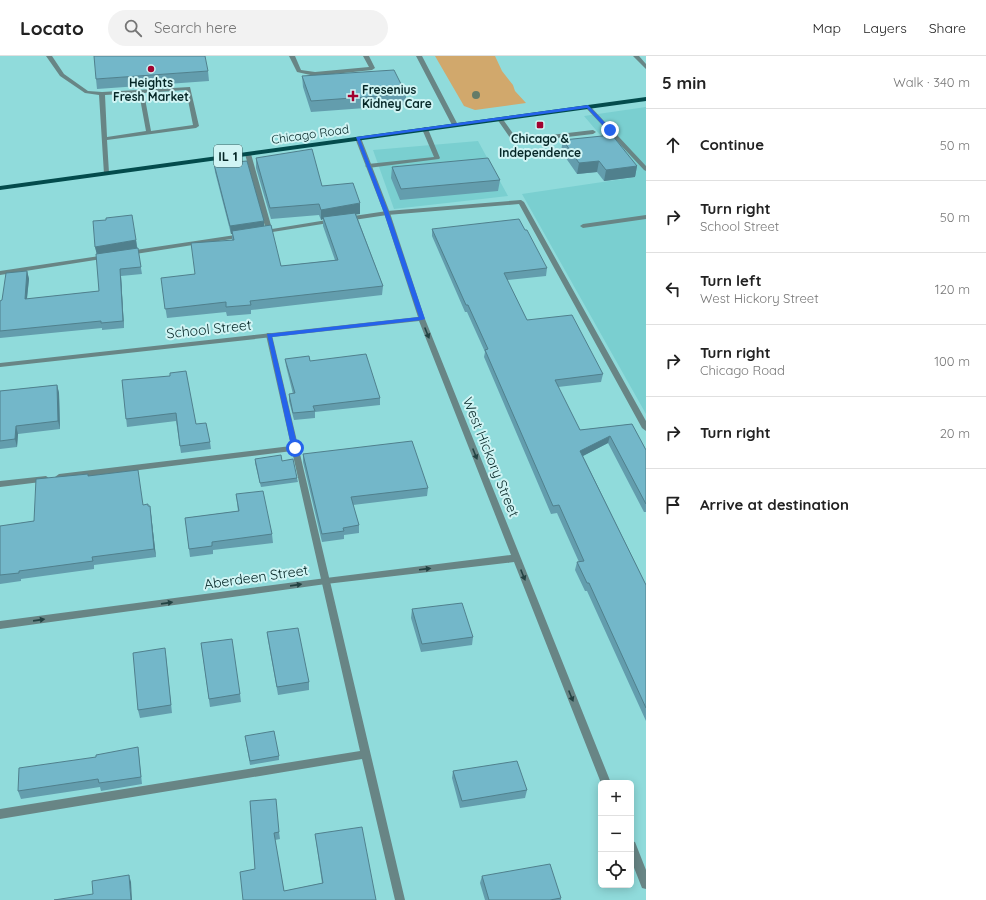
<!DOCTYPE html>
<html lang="en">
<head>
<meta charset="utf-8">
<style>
	body { margin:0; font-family:Quicksand,sans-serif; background:#f2f2f2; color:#222 }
	.controls { position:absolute; right:12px; bottom:12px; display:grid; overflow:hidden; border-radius:6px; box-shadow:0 2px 10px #0003 }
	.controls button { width:36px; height:36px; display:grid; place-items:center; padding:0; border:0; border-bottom:1px solid #e0e0e0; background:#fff; color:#222; font:20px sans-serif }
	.stop { position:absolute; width:12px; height:12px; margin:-9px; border:3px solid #2563eb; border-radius:50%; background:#fff }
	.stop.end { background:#2563eb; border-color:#fff; box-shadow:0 1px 4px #0008 }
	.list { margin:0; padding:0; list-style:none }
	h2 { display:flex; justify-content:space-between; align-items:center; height:52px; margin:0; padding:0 16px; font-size:17px }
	h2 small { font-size:13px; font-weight:400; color:#767676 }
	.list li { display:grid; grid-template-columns:26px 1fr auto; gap:12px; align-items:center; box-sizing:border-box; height:72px; padding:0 16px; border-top:1px solid #e0e0e0 }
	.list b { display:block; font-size:15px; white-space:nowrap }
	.list p { margin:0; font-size:13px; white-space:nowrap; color:#767676 }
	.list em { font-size:13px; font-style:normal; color:#767676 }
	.icon { flex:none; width:22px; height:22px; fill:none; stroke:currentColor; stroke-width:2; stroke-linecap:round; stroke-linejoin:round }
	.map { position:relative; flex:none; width:646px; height:844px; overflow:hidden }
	header { display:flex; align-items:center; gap:24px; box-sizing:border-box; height:56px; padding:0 20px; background:#fff; border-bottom:1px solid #e0e0e0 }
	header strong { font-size:19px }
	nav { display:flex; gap:22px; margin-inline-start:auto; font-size:14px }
	.search { width:280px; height:36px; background:#f2f2f2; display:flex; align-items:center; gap:10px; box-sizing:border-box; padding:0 14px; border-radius:22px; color:#767676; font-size:15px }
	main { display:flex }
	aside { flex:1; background:#fff }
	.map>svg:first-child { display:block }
</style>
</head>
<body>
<header>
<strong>Locato</strong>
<div class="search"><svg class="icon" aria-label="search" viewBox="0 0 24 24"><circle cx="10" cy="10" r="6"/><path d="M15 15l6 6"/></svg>Search here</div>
<nav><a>Map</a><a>Layers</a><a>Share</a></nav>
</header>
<main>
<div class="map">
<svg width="646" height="844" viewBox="0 0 646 844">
	<rect width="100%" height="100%" fill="#90dbdb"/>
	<path fill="#7acfd0" d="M646,51V358L522,138L636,121L584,60Z
		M478,85L508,140L394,153L373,94Z"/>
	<path fill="#d1a86c" d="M435,0H495L502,15L513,29L515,35L526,47L475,54L464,50Z"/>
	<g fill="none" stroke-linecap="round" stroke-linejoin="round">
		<path fill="#688585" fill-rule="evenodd" d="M46,0H52L64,18L88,35L102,36L190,31L199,70L196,72L107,84L109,117L104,118L99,39L85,37L60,20ZM186,34L193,69L151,75L144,37ZM139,37L146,75L107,81L105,39Z
			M289,0H295L301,14L315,16L369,11L363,0H369L375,12L372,14L315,20L297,16Z
			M586,50H590L646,110V115L644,114L586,52Z
			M500,61L502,62L517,83L593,74L596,76L593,78L515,87L513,86L497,63Z
			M425,71L428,73L440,102L439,103L368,112L365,110L368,108L434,101L422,73Z
			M248,96L251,98L272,173L333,163L335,164V166L260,178V176L266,174L245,98Z
			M521,144L524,146L646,365V375L642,372L519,148L387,159L347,165L344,163L347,161L387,155Z
			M646,159V163L583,172L580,170L583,168Z
			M242,178L244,179V181L129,199L126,197L129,195Z
			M106,199L109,201L108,202L0,219V215Z
			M267,277H271L272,279L405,844H395L362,703L0,763V753L360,695L292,395L59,424L55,421L59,418L291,390L266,279Z
			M46,420L50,423L49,425L0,431V425Z"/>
		<path fill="#688585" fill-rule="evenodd" d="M416,0H422L458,69L457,70L452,69Z
			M633,0H639L646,8V13Z
			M356,81L361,82L390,157L425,263L611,727H601L514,506L326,528L0,573V565L326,522L511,499L419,265L0,311V307L418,261L384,157L355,82Z
			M631,785L635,786L646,814V833L642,832L631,804Z"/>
		<path fill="#034b4c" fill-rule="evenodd" d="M646,41V45L0,134V130Z"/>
	</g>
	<circle fill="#657b68" cx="476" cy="39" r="4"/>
	<path fill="#639dad" d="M208,15L209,25L97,33L96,23Z
		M302,20L406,38V49L311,56L303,31Z
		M563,84L637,110L635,121L604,125L597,116L577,118L561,95Z
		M256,102L322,130L360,158H356L383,230L382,239L251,254V258L227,260L226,256L167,262L162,231L195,218L232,184V178H231L215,116L214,108L264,171L281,210L335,204L323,170V163L321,164L319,159L271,163L256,112Z
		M392,111L500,124L498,135L400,144L391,122Z
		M432,173L547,212L546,220L507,224L527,264L603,318L601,326L558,331L580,374L632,368L646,394V456H644L608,387L583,400L646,529V665L587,535H585L575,514L577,506H579L557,457L551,458L484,301L485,296L467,256H465L432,180Z
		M136,184L142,218L121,220L124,272L102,274V272L0,282V245L2,244L27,215L29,223L27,243L99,235L97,198L95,191Z
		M285,303L310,305L380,342V349L315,356V362L294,364L289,345V338H293L286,310Z
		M122,324L196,368L210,386L211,393L181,397L176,365L127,371Z
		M57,329L59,337L60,373L18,378L17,391L0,393V335Z
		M303,398L428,432L427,440L353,449L359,469V477L344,479V483L322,486L303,406Z
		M255,403L282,405L297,422L298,426L261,431L255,407Z
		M89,420L143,449L148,450L151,458L156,501L94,509V513L21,523V525L0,528V470L34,465Z
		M236,438L272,478L273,487L213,494V498L190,501L185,462L238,455Z
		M412,553L473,581L472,589L421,596L411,562Z
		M267,576L309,626V634L278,639L268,584Z
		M201,587L240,638L241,646L210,651Z
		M166,600L172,657L140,662L138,654Z
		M245,680L279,700V704L250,709Z
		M138,691L139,699L142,728L101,735L100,731L21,743L18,735L96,701Z
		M453,715L527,734L525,742L460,752L452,722Z
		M250,745L279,776L280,783L275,784L284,835L322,827L315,778L376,844H243L255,813Z
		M482,820L561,842V844H485L480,827Z"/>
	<path fill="#50808d" d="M599,105L597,116L577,118L579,107Z
		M637,110L635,121L604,125L606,114Z
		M360,147V158L324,163L323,161V163L321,164V154Z
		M264,165V173L232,175V178H231L230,170Z
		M136,184L137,192L97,199L95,191Z
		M120,213L121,220L124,272L123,265Z
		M27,215L29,223L26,250L25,243Z
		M57,329L59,337L60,373L58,365Z
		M16,370L18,378L17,391L15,383Z
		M610,380L608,387L579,402L580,395Z
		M150,450L151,458L156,501L154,493Z
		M129,819L131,826L132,844H131Z"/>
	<path fill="#73b7c9" stroke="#50808d" d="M94,0H205L208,15L96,23Z
		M394,14L406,38L311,45L302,20Z
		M612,79L637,110L606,114L599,105L579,107L563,84Z
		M312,93L322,130L353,127L360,147L321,154L319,148L270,152L256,102Z
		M488,102L500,124L401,133L392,111Z
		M247,105L264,165L230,170L214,108Z
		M355,157L383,230L250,245L251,249L226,251V246L165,253L161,222L195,218L191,187L234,184L232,175L271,169L281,210L338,204L323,161Z
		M132,159L136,184L95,191L93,165L106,164V162Z
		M519,163L525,174H527L547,212L504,217L527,264L572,259L603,318L555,324L580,374L632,368L646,394V448L610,380L580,395L646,529V652L589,527H587L577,506L584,505L559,449L553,450L485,294L488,293L468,249H466L432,173Z
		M138,192L141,211L120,213L123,265L101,267V265L0,275V245L2,244L6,217L27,215L25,243L99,235L96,198Z
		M366,298L380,342L313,350L315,355L293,357L289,338L295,337L285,303L309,300L310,305Z
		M186,315L196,368L206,367L210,386L180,390L176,357L126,363L122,324L170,320V317Z
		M57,329L58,365L16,370L15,383L0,385V335Z
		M412,385L428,432L351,441L359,469L343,472L344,475L322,478L303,398Z
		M281,399L282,405L293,403L297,422L260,427L255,403Z
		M138,414L143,449L148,448V450H150L154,493L92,501L93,505L19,515V517L0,519V470L34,465L36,423L88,418V420Z
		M263,435L272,478L212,486V490L189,493L185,462L239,455L236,438Z
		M462,547L473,581L422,588L412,553Z
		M298,572L309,626L277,631L267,576Z
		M232,583L240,638L209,643L201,587Z
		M165,592L171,649L138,654L133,597Z
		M274,675L279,700L250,705L245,680Z
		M138,691L141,721L99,727L98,723L18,735L19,712L96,701V699Z
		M517,705L527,734L462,745L453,715Z
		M276,743L279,776L274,777L284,835L323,827L315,778L362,771L376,844H243L240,816L255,813L250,745Z
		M550,808L561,842L550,844H489L482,820Z
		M129,819L131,844H54L93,838L92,825Z"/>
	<defs><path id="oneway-solid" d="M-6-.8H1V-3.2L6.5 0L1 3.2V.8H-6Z"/></defs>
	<g fill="#234242">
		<use href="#oneway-solid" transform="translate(427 277) rotate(68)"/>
		<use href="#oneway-solid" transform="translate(475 398) rotate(68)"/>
		<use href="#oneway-solid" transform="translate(425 513) rotate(-7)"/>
		<use href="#oneway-solid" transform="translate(523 519) rotate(68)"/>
		<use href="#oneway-solid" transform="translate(296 529) rotate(-8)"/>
		<use href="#oneway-solid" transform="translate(167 547) rotate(-8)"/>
		<use href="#oneway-solid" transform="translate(39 564) rotate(-8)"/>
		<use href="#oneway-solid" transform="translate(571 640) rotate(68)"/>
	</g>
	<path fill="#2563eb" d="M588,49L611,73V75H608L587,52L360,83L389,157L425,263L422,264L272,281L298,392L297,394H292L267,278L419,261L384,157L356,81Z"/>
	<g fill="#a20230" stroke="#d0f4f4" stroke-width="1.5">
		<circle cx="151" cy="13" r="4"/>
		<path d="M351 34h4v4h4v4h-4v4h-4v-4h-4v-4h4z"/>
		<rect x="536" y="65" width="8" height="8" rx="2"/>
	</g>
	<g text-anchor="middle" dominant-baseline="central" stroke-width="4" stroke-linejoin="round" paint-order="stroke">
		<g font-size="12" font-weight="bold" fill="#052626" stroke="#d0f4f4">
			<text x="151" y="26">Heights<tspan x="151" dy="14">Fresh Market</tspan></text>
			<text x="362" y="33" text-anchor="start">Fresenius<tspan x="362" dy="14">Kidney Care</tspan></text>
			<text x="540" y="82">Chicago &amp;<tspan x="540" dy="14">Independence</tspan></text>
		</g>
		<g font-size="12" fill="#052626" stroke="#d0f4f4">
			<text transform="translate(310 78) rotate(-8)">Chicago Road</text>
		</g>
		<rect fill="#d0f4f4" stroke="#426464" stroke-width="1" x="214" y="89" width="28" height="22" rx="3"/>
		<g font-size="13" font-weight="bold" fill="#052626">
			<text x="228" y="100">IL 1</text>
		</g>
		<g font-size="14" fill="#052626" stroke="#d0f4f4">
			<text transform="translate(209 273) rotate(-6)">School Street</text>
			<text transform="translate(491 401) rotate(68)">West Hickory Street</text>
			<text transform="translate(256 521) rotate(-8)">Aberdeen Street</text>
		</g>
	</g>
</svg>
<div class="controls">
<button>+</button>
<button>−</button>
<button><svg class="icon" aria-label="locate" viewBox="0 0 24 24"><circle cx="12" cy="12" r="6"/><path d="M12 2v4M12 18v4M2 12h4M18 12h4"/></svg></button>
</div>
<div class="stop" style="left:295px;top:392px"></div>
<div class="stop end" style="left:610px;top:74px"></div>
</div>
<aside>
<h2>5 min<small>Walk · 340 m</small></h2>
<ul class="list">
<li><svg class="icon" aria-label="ahead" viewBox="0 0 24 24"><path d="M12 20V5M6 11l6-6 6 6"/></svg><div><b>Continue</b></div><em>50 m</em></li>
<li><svg class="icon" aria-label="right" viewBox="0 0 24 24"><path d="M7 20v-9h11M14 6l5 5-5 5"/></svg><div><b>Turn right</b><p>School Street</p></div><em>50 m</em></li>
<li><svg class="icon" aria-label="left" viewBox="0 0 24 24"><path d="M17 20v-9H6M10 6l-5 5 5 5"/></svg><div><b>Turn left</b><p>West Hickory Street</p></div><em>120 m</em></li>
<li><svg class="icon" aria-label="right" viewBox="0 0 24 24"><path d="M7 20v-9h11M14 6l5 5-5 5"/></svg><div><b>Turn right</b><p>Chicago Road</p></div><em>100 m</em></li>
<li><svg class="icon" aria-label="right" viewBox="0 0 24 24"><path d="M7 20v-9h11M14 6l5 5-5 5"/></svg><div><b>Turn right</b></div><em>20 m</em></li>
<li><svg class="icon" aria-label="arrive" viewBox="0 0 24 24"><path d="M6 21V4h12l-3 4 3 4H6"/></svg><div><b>Arrive at destination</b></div></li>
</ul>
</aside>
</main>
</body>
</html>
